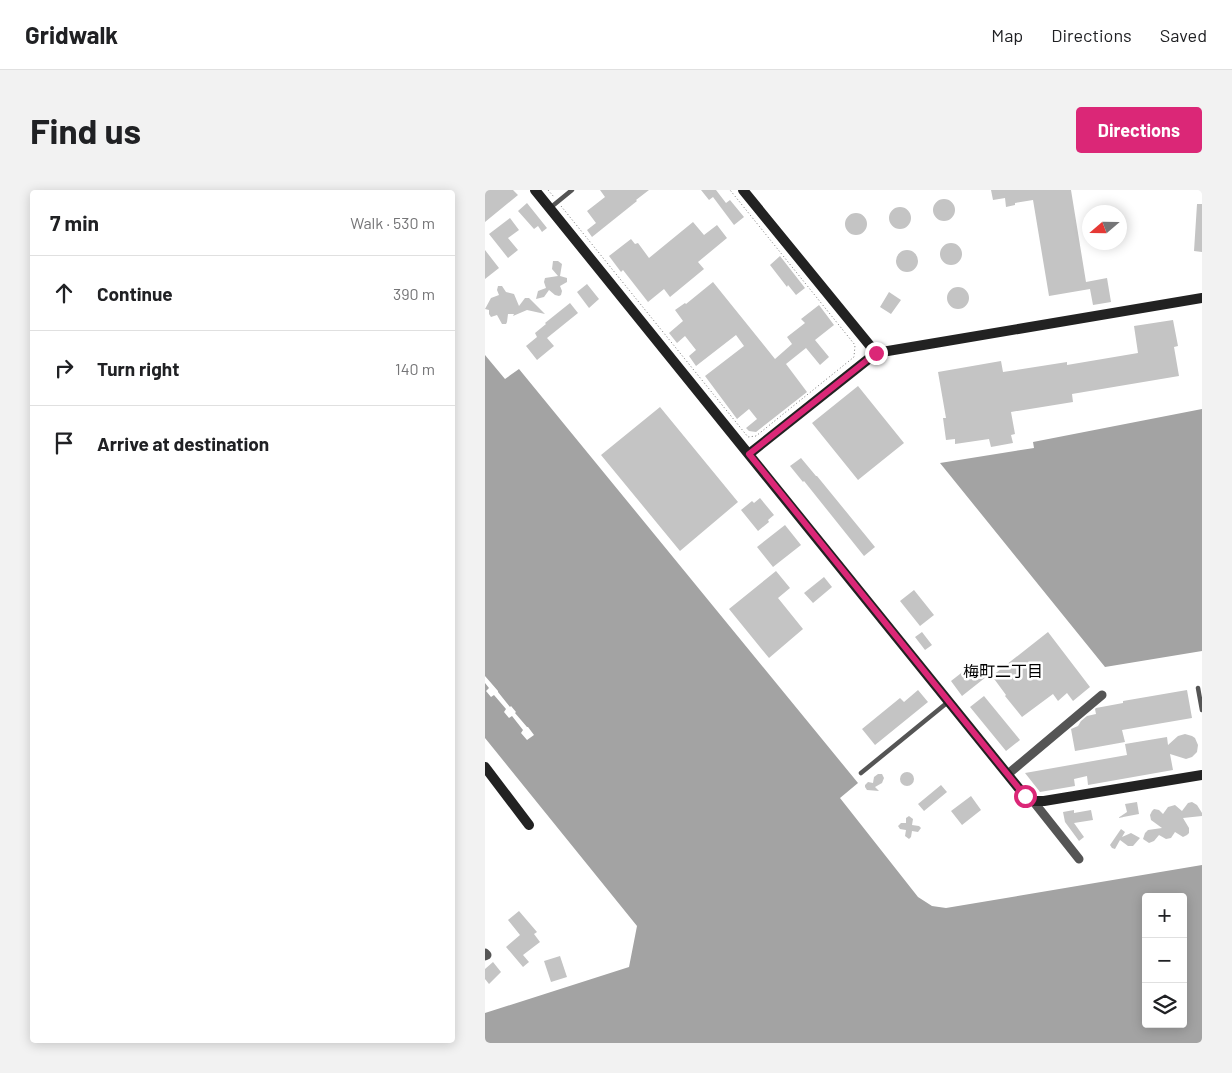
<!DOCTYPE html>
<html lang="en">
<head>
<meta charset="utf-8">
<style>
	body { margin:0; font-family:Barlow,"Noto Sans JP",sans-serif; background:#f2f2f2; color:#202124 }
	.controls { position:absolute; right:15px; bottom:15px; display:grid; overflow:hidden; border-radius:5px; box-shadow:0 2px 12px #0003 }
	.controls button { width:45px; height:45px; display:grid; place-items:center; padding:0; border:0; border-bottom:1px solid #e0e0e0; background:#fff; color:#202124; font:25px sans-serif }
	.compass { position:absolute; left:597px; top:15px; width:45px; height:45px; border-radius:50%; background:#fff; box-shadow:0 2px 12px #0003; rotate:250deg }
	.stop { position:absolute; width:15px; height:15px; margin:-11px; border:4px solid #db2777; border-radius:50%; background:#fff }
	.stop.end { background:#db2777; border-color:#fff; box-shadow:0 1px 5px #0008 }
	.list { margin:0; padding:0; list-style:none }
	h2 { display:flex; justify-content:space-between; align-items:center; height:65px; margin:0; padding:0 20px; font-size:21px }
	h2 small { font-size:16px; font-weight:400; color:#757577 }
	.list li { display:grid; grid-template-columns:32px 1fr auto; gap:15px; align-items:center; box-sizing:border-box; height:75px; padding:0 20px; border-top:1px solid #e0e0e0 }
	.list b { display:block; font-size:19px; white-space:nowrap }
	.list em { font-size:16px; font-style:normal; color:#757577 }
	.icon { flex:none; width:28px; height:28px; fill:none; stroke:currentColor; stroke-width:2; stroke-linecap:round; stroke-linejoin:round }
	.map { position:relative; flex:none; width:717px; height:853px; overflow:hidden; border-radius:5px }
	header { display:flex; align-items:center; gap:30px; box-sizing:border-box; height:70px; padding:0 25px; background:#fff; border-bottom:1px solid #e0e0e0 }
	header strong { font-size:24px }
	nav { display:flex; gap:28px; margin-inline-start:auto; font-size:18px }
	.intro { display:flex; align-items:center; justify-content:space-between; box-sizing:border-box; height:120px; padding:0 30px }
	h1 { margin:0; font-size:35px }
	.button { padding:12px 22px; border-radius:5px; background:#db2777; color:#fff; font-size:18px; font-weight:700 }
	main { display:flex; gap:30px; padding:0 30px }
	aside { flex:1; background:#fff; border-radius:5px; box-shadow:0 2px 12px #0003 }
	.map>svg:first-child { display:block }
</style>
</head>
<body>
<header>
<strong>Gridwalk</strong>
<nav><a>Map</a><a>Directions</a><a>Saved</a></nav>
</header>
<div class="intro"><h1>Find us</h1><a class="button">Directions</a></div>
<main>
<aside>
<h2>7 min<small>Walk · 530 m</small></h2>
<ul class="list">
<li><svg class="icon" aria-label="ahead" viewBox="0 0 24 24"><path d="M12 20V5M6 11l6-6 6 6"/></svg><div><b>Continue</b></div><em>390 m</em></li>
<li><svg class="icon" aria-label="right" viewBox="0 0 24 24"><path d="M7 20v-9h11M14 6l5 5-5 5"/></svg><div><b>Turn right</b></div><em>140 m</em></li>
<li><svg class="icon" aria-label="arrive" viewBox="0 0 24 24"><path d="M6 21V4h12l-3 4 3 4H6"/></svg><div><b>Arrive at destination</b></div></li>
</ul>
</aside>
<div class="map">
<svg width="717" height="853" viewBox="0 0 717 853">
	<rect width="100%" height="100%" fill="#fff"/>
	<path fill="#a3a3a3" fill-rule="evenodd" d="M0,165L20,189L34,179L373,593L355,608L433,707L447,716L461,718L717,675V853H0V823L144,777L152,736L0,548ZM661,707H698V834H661Z
		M717,219V461L620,477L455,273L549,258L548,252Z"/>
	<path fill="#fff" d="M0,486L13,501V502L25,517L26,516L31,522L30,523L42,537H43L49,545L42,550L36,543L38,540L27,526L24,528L19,522L21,519L9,505L6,507L1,501L4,498L0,493Z"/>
	<path fill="#c4c4c4" d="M0,0H28L33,5L0,32Z
		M115,0H164L151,10L152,11L107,47L102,40L111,33L102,21L120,7Z
		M216,0H231L241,13L245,10L259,27L249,35L228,7L224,10Z
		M506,0H586L601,92L622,88L626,112L608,115L605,99L564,106L548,10L530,13V15L521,17L520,8L508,10Z
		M448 20a11 11 0 1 1 22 0a11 11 0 1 1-22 0Z
		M42,13L62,38L57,42L53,36L49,39L33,21Z
		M712,14H717V62L709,61Z
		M404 28a11 11 0 1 1 22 0a11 11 0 1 1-22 0Z
		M360 34a11 11 0 1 1 22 0a11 11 0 1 1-22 0Z
		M25,28L34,40L23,48L33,60L23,68L4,44Z
		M208,32L219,45L232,35L242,48L213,72L219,79L185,107L179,99L163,112L138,80L136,82L124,66L146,49L150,54L153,53L164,68Z
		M455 64a11 11 0 1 1 22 0a11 11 0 1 1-22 0Z
		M0,60L14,78L0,89Z
		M411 71a11 11 0 1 1 22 0a11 11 0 1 1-22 0Z
		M295,66L320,98L311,105L303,95L302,97L285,75Z
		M68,71H73L77,74L75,86L82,88V92L75,96L77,101L76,105L74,106L70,105L64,100L59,107L51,109L53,101L61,98L59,92L60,88L73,86L67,79Z
		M228,92L290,169L307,154L302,147L320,133L316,129L334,115L349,135L330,150L344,167L335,175L321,158L301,174L322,202L271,242L264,241L261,238L272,229L264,219L252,229L220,186L259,156L251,145L211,176L204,166L211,160L200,146L192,153L184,143L198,131L190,120L200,113L201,114Z
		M102,94L114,109L104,118L92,102Z
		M13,96H17L21,102L29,104L34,116L40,108H44L60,124L42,120L28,126L29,124H23L22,132L21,134H17L12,125L6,127L4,124V120L0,119L6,108L14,105L12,100Z
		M462 108a11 11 0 1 1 22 0a11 11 0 1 1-22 0Z
		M404,102L416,110L406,124L395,117Z
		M85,113L93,123L62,148L69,156L52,170L41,156L52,147L50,143L61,134L60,133Z
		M688,130L693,156L689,157L694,186L587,204L588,212L526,222L530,244L526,245L528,253L506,257L504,249L470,254V249L461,250L458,228H461L453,182L516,171L518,182L582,172V175L653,163L649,136Z
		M373,196L419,253L373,290L327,233Z
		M175,217L253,312L195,361L116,265Z
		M316,268L331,286H332L390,357L379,366L319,291L318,292L305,276Z
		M275,308L289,325L283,330L284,332L273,341L256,320L267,311L269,313Z
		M300,335L316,355L288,377L272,357Z
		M291,381L305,398L293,408L318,439L284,468L244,419Z
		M339,387L347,397L328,413L319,403Z
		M429,400L449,425L435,436L415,411Z
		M437,442L447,455L440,460L430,447Z
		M563,442L605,497L588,511L582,503L573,511L568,504L537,527L520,506L521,505L507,486Z
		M489,473L501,487L477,506L466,491Z
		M433,500L443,512L390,555L377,539L415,508L419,512Z
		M702,500L707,528L637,540L640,552L590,561L586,539L593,536L596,531L602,526L611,524L610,519L611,518L638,513V511Z
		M499,506L535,550L521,561L485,517Z
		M700,544L707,546L710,548L713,555L712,562L707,567L701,569L685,564L688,580L603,595L602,586L589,589L590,596L555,602L540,583L642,565L640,554L682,547L683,555L693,546Z
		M415 589a7 7 0 1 1 14 0a7 7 0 1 1-14 0Z
		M393,584H397L399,588L397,593L390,597L394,601L382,600L380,597V595L383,592L388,593L389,587Z
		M456,595L462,602L439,621L433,614Z
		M486,606L496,620L477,635L466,621Z
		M652,612L654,624L633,628L642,622L640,614Z
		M707,612L712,615L717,623V626L698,628L704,638V643L702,645L698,647L690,642L686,648L681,649L674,645L669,651L664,653L658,649L660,643L663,640L677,638L666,630L665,625L667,621L669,619L674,620L678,624L683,617L690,615L697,621L703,613Z
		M589,620V623L606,620L608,630L589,633L599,647L594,651L580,632L578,622Z
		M424,626L428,629L427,635L434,636L436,638L433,642L427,641L426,647L424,649L420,646L421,640L415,639L413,636L416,633H421V628Z
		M636,639L640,642L637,647L646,643L655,648L648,656H643L635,650L630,659L627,658L625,655Z
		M34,721L52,742L49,744L55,752L38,765L44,772L38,777L21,757L35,745L23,730Z
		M75,766L82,787L66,792L59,771Z
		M8,772L16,782L4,794L0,789V779Z"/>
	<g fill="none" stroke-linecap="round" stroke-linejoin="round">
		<path stroke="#777" stroke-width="1" stroke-dasharray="1 2.5" stroke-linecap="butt" d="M63,0L69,7
			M76,16L263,247L271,246L369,167L370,155L245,0"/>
		<path stroke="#555" stroke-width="4.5" d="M65,18L87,0
			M713,498L717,520
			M376,583L463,512"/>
		<path stroke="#555" stroke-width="9" d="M523,584L617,505
			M548,611L594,669
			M0,763L2,765L0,766"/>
		<path stroke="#222" stroke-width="10" d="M50,0L540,606L548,611H559L717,585
			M258,0L391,163
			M264,264L391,163L717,108
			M0,577L44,635"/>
	</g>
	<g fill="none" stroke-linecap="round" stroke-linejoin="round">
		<path stroke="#db2777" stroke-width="6" d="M391,163L264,264L540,606"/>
	</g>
	<g text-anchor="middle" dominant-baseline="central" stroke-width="5" stroke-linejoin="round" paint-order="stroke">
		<g font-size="16" fill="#000" stroke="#fff">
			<text x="518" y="480">梅町二丁目</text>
		</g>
	</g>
</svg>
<div class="controls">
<button>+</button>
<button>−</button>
<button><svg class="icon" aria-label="layers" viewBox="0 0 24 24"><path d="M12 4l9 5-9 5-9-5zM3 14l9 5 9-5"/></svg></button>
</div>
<svg class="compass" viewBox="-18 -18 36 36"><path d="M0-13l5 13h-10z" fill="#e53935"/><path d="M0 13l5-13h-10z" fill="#757577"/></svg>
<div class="stop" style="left:540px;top:606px"></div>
<div class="stop end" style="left:391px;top:163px"></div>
</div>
</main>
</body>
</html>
